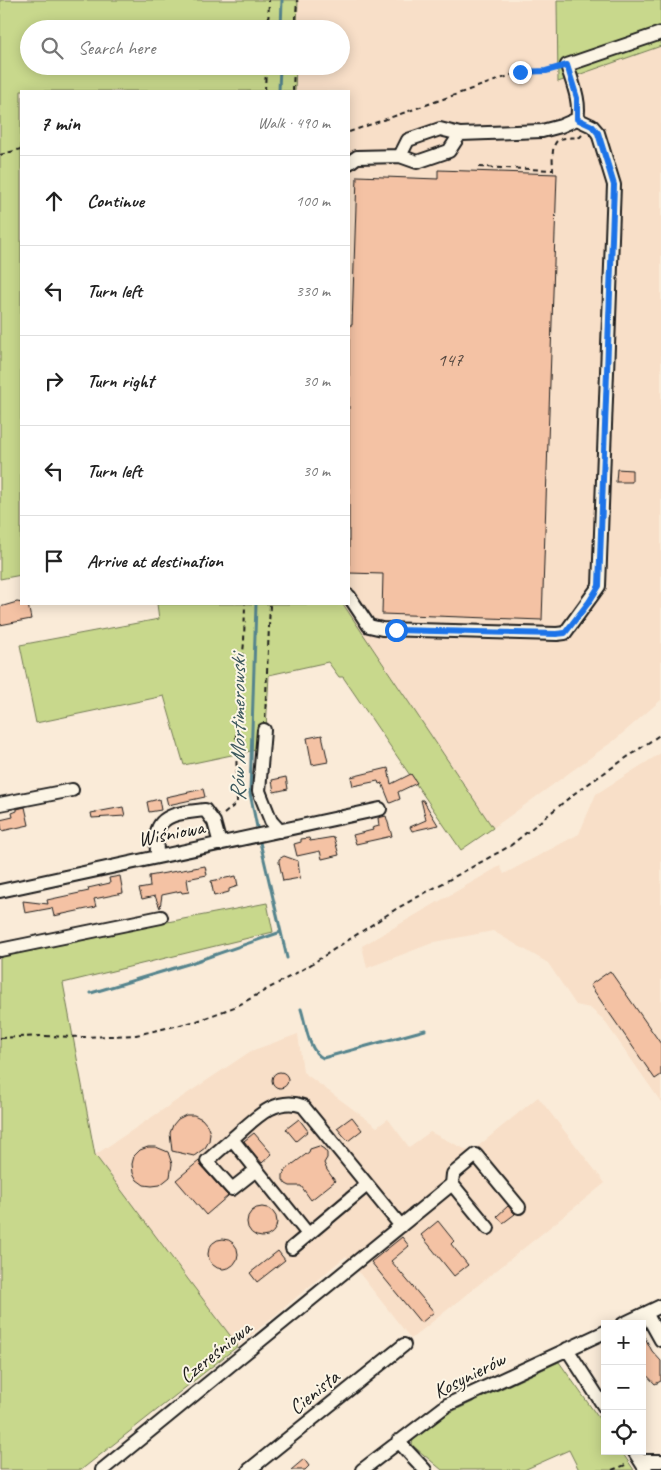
<!DOCTYPE html>
<html lang="en">
<head>
<meta charset="utf-8">
<style>
	body { margin:0; font-family:Caveat,sans-serif; background:#f6f6f6; color:#222 }
	.controls { position:absolute; right:15px; bottom:15px; display:grid; overflow:hidden; border-radius:0px; box-shadow:0 2px 12px #0003 }
	.controls button { width:45px; height:45px; display:grid; place-items:center; padding:0; border:0; border-bottom:1px solid #e0e0e0; background:#fff; color:#222; font:25px sans-serif }
	.stop { position:absolute; width:15px; height:15px; margin:-11px; border:4px solid #1a73e8; border-radius:50%; background:#fff }
	.stop.end { background:#1a73e8; border-color:#fff; box-shadow:0 1px 5px #0008 }
	.list { margin:0; padding:0; list-style:none }
	h2 { display:flex; justify-content:space-between; align-items:center; height:65px; margin:0; padding:0 20px; font-size:21px }
	h2 small { font-size:16px; font-weight:400; color:#767676 }
	.list li { display:grid; grid-template-columns:32px 1fr auto; gap:15px; align-items:center; box-sizing:border-box; height:90px; padding:0 20px; border-top:1px solid #e0e0e0 }
	.list b { display:block; font-size:19px; white-space:nowrap }
	.list em { font-size:16px; font-style:normal; color:#767676 }
	.icon { flex:none; width:28px; height:28px; fill:none; stroke:currentColor; stroke-width:2; stroke-linecap:round; stroke-linejoin:round }
	.map { position:relative; flex:none; width:661px; height:1470px; overflow:hidden }
	.search { position:absolute; background:#fff; box-shadow:0 2px 12px #0003; left:20px; top:20px; width:330px; height:55px; display:flex; align-items:center; gap:12px; box-sizing:border-box; padding:0 18px; border-radius:28px; color:#767676; font-size:19px }
	.panel { position:absolute; background:#fff; box-shadow:0 2px 12px #0003; left:20px; top:90px; width:330px; height:515px; border-radius:0px }
	.map>svg:first-child { display:block }
</style>
</head>
<body>
<div class="map">
<svg width="661" height="1470" viewBox="0 0 661 1470">
	<rect width="100%" height="100%" fill="#faebd8"/>
	<filter id="ink" filterUnits="userSpaceOnUse"><feTurbulence type="fractalNoise" baseFrequency=".02" numOctaves="2"/><feDisplacementMap in="SourceGraphic" scale="10" xChannelSelector="R" yChannelSelector="G"/><feConvolveMatrix kernelMatrix="1 2 1 2 8 2 1 2 1" color-interpolation-filters="sRGB"/></filter>
	<g filter="url(#ink)">
		<path fill="#f8dfc8" d="M297,0H557L558,82L661,46V700L616,739L493,828L343,604H349V91H294L295,66H341V29H296Z
			M661,753V1102L603,1019L590,1008L576,1005L548,963L493,931L435,942L367,968L362,946L500,866L504,874L579,834L596,794Z
			M298,1034L303,1072L377,1127L388,1119L409,1147L430,1132L471,1152L538,1097L605,1183L411,1339L346,1256L238,1346L95,1155L251,1051Z"/>
		<path fill="#c8d88c" stroke="#727a54" d="M0,0H298L297,29H29V66H296L295,91H21V575L0,579Z
			M557,0H661V46L558,82Z
			M157,604H343L493,828L461,850L343,677H339L328,662L269,675L265,748L184,765L164,696L36,723L20,645L159,619Z
			M267,903L273,932L63,983L95,1155L238,1346L81,1470H0V954Z
			M559,1362L605,1427V1451H621L634,1470H579L569,1450L524,1470H442L412,1445L413,1439L447,1414Z"/>
		<g fill="none" stroke-linecap="round" stroke-linejoin="round">
			<path stroke="#55848d" stroke-width="3" d="M281,29L282,0
				M279,91L280,66
				M256,604L250,793L258,832
				M259,838L287,958
				M91,993L188,964L281,932
				M301,1009C306,1024 308,1051 323,1058L425,1030"/>
		</g>
		<path fill="#f4c2a4" stroke="#1c1c1c" d="M438,170L557,174L542,620L382,614L383,574L349,573V325H352L357,176L438,179Z
			M617,469L632,470V482H616Z
			M17,602L28,604L31,619L0,625V607Z
			M322,735L328,762L312,765L307,738Z
			M388,768L391,784L411,774L417,783L398,792L400,799L390,803L382,783L379,784L378,781L353,786L351,777Z
			M286,777L288,789L274,792L272,780Z
			M203,789L205,797L168,805L166,797Z
			M159,799L161,810L149,812L147,802Z
			M421,800H423L438,825L412,831L410,827L426,820Z
			M25,807L29,825L2,831L0,820L13,817L12,813L17,811V809Z
			M123,807L125,816L92,818L91,813Z
			M386,816L392,836L356,844L353,835L373,830L372,828L379,826L378,818Z
			M334,837L339,855L322,859L320,851L297,856L294,844L301,842V839L309,838L310,841Z
			M284,856L298,861L300,878L283,881L279,862V859Z
			M205,866L207,875L187,879L189,892L182,893L181,891L162,895L160,908L155,896L142,899L139,889L150,887L149,876Z
			M120,876L123,893L94,899L96,907L54,916L52,908L25,913L23,901L48,904L47,900L89,891L88,888L110,883L109,878Z
			M236,876L238,886L229,889V892L214,896L211,881Z
			M610,971L661,1044V1075L655,1079L590,985Z
			M272 1080a8 8 0 1 1 16 0a8 8 0 1 1-16 0Z
			M186,1115H194L202,1119L207,1125L210,1133L209,1141L205,1148L194,1156L172,1151L170,1133L173,1125L178,1119Z
			M352,1117L362,1130L348,1141L337,1128Z
			M299,1119L308,1131L296,1141L286,1129Z
			M254,1133L272,1154L262,1163L244,1141Z
			M319,1146L324,1149L327,1153V1158L324,1163L327,1170L335,1181L311,1200L301,1186H290L286,1184L283,1180V1175L285,1170L309,1152L310,1149Z
			M148,1147H156L168,1152L172,1164L170,1177L160,1185L152,1186L144,1185L137,1180L133,1173L132,1164L134,1156L140,1150Z
			M199,1161L201,1166L228,1196L206,1215L176,1180Z
			M508,1206L515,1214L503,1223L497,1216Z
			M247 1222a15 15 0 1 1 30 0a15 15 0 1 1-30 0Z
			M438,1221L454,1241L451,1244L468,1265L454,1276L421,1235Z
			M402,1237L409,1246L391,1261L434,1312L421,1323L371,1262Z
			M208 1254a15 15 0 1 1 30 0a15 15 0 1 1-30 0Z
			M278,1251L285,1260L257,1282L250,1273Z
			M642,1332L652,1351L661,1361V1381L655,1384L642,1370Z
			M304,1459L309,1466L305,1470H291Z"/>
		<g fill="none" stroke-linecap="round" stroke-linejoin="round">
			<g stroke="#1c1c1c" stroke-width="16">
				<path id="minor" d="M400,156L417,162L449,151L460,134
					M349,163L357,157L400,156L408,140L440,129L460,134L542,131L561,126L577,119C581,101 572,82 567,65L661,33
					M349,596L369,626L382,629L557,634L565,633L599,586L614,185L598,133L592,126L577,119
					M264,730L259,791L271,821L280,831
					M0,804L72,790
					M157,856C157,848 156,839 157,832C161,812 189,812 205,810L214,822L220,844
					M0,891C126,863 253,837 380,809
					M0,950L161,917
					M232,1139C252,1122 274,1095 303,1106L401,1226
					M256,1170L232,1189L207,1161L232,1139L308,1234
					M452,1184L453,1174L476,1155L519,1207
					M292,1248L367,1185
					M646,1313L661,1340
					M623,1324L661,1306
					M567,1349L605,1408
					M398,1441L425,1470
					M634,1451L646,1470
					M641,1461H661
					M102,1470L452,1184L488,1228
					M249,1470L404,1345
					M362,1470L447,1405L605,1332"/>
			</g>
			<path stroke="#1c1c1c" stroke-width="2" stroke-dasharray="5 4" stroke-linecap="butt" d="M268,29L269,0
				M295,29L297,0
				M265,91L266,66
				M293,91L294,66
				M349,132L520,72L546,71L557,68
				M0,155L21,149
				M479,167L553,170C553,162 550,143 560,139C565,137 574,138 580,137L582,135
				M265,718L270,604
				M224,814L237,803L236,728L244,642L245,604
				M0,1038L40,1036L84,1037L136,1035L197,1021L237,1006L307,967L396,909L510,846L575,793L661,734
				M612,1470L628,1464"/>
			<use href="#minor" stroke="#fcf5e5" stroke-width="12"/>
		</g>
	</g>
	<g fill="none" stroke-linecap="round" stroke-linejoin="round" filter="url(#ink)">
		<path stroke="#1a73e8" stroke-width="6" d="M396,630L556,634L565,633L589,602L599,586L614,185L598,133L592,126L577,119V98L567,65L546,71L520,72"/>
	</g>
	<g text-anchor="middle" dominant-baseline="central" stroke-width="4" stroke-linejoin="round" paint-order="stroke">
		<g font-size="19" fill="#52463e">
			<text x="450" y="360">147</text>
		</g>
		<g font-size="21" fill="#1c1c1c" stroke="#fcf5e5">
			<text transform="translate(171 833) rotate(-11)">Wiśniowa</text>
			<text transform="translate(215 1352) rotate(-39)">Czereśniowa</text>
			<text transform="translate(469 1375) rotate(-27)">Kosynierów</text>
			<text transform="translate(314 1392) rotate(-39)">Cienista</text>
		</g>
		<g font-size="22" font-style="italic" fill="#3d595e" stroke="#fcf5e5">
			<text transform="translate(238 728) rotate(-90)">Rów Mortimerowski</text>
		</g>
	</g>
</svg>
<div class="controls">
<button>+</button>
<button>−</button>
<button><svg class="icon" aria-label="locate" viewBox="0 0 24 24"><circle cx="12" cy="12" r="6"/><path d="M12 2v4M12 18v4M2 12h4M18 12h4"/></svg></button>
</div>
<div class="stop" style="left:396px;top:630px"></div>
<div class="stop end" style="left:520px;top:72px"></div>
<div class="search"><svg class="icon" aria-label="search" viewBox="0 0 24 24"><circle cx="10" cy="10" r="6"/><path d="M15 15l6 6"/></svg>Search here</div>
<section class="panel">
<h2>7 min<small>Walk · 490 m</small></h2>
<ul class="list">
<li><svg class="icon" aria-label="ahead" viewBox="0 0 24 24"><path d="M12 20V5M6 11l6-6 6 6"/></svg><div><b>Continue</b></div><em>100 m</em></li>
<li><svg class="icon" aria-label="left" viewBox="0 0 24 24"><path d="M17 20v-9H6M10 6l-5 5 5 5"/></svg><div><b>Turn left</b></div><em>330 m</em></li>
<li><svg class="icon" aria-label="right" viewBox="0 0 24 24"><path d="M7 20v-9h11M14 6l5 5-5 5"/></svg><div><b>Turn right</b></div><em>30 m</em></li>
<li><svg class="icon" aria-label="left" viewBox="0 0 24 24"><path d="M17 20v-9H6M10 6l-5 5 5 5"/></svg><div><b>Turn left</b></div><em>30 m</em></li>
<li><svg class="icon" aria-label="arrive" viewBox="0 0 24 24"><path d="M6 21V4h12l-3 4 3 4H6"/></svg><div><b>Arrive at destination</b></div></li>
</ul>
</section>
</div>
</body>
</html>
